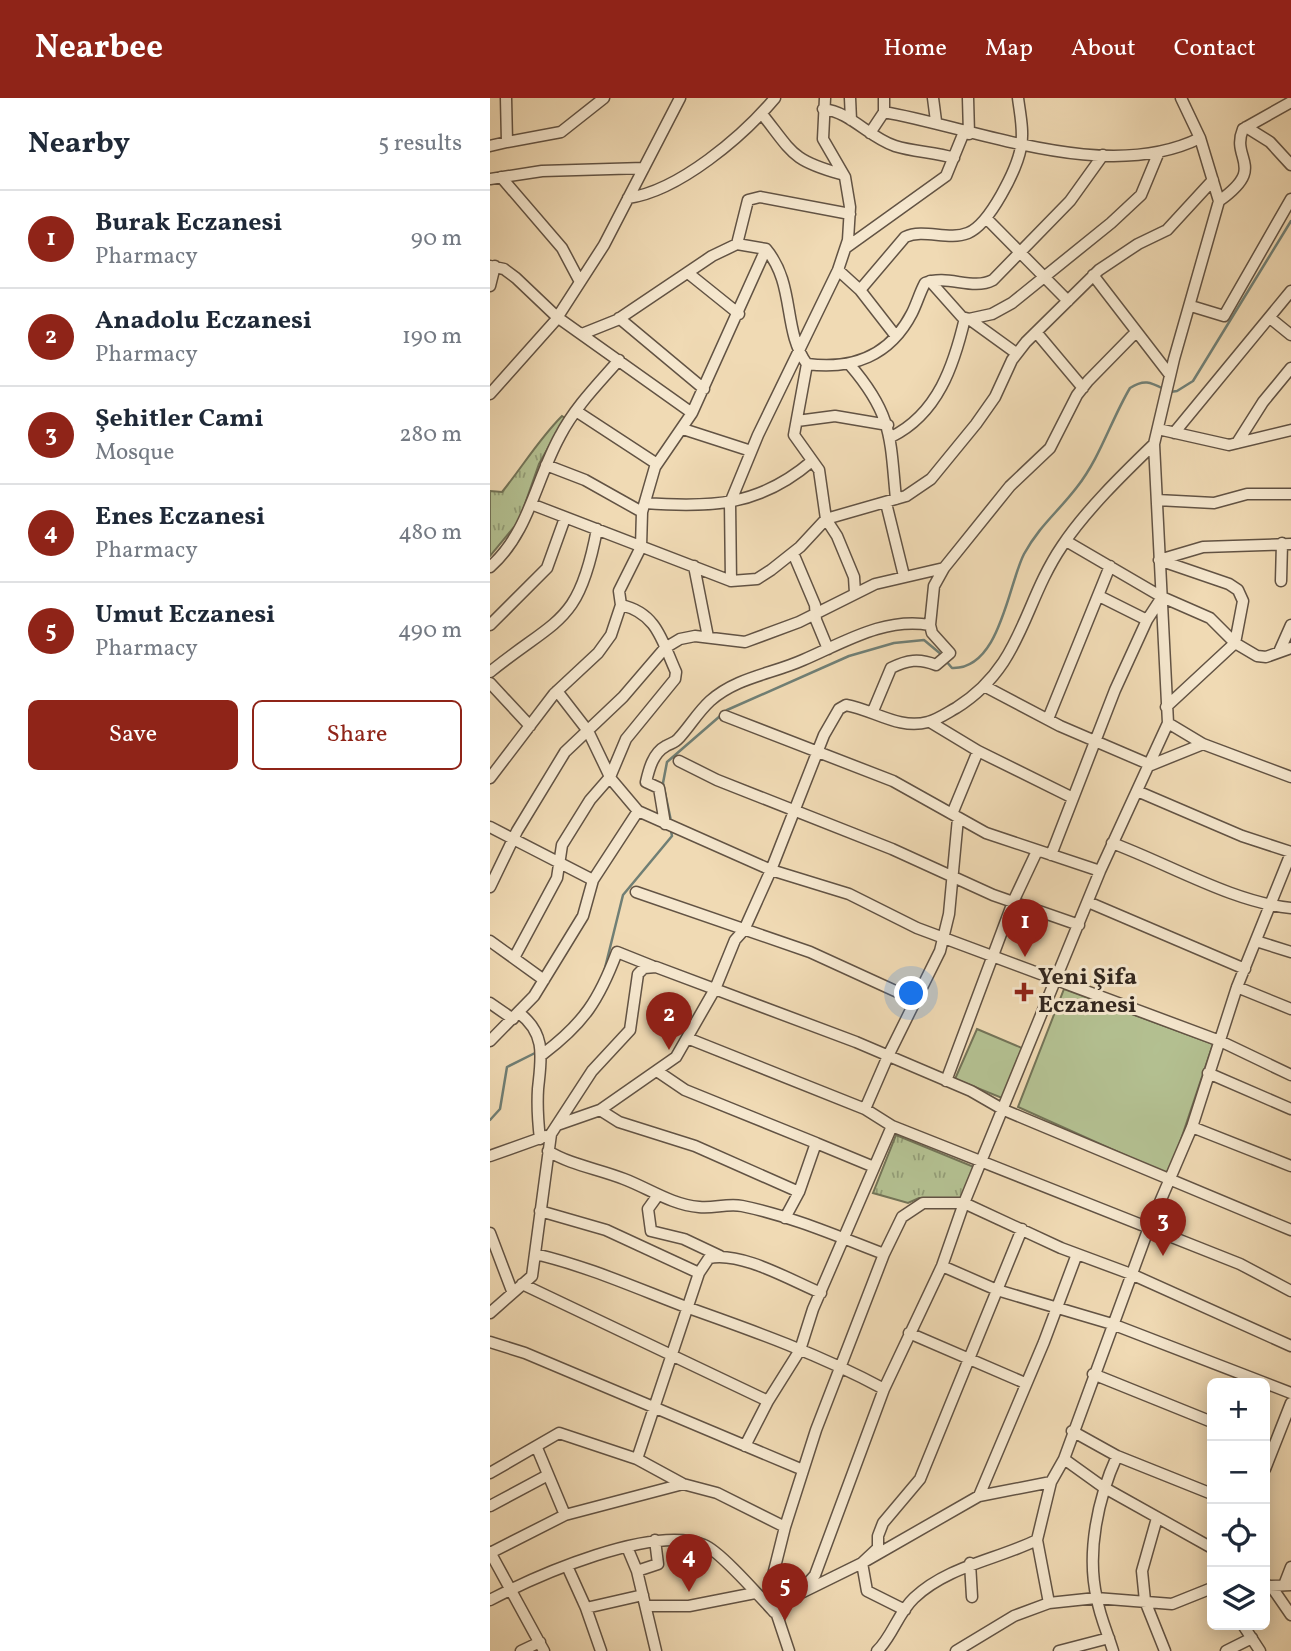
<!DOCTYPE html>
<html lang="en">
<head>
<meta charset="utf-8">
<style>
	body { margin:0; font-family:Vollkorn,serif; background:#f2f2f3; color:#1f2937 }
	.controls { position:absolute; right:21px; bottom:21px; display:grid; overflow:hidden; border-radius:10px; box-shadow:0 4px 18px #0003 }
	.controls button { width:63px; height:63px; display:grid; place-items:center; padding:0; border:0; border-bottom:2px solid #e0e1e3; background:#fff; color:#1f2937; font:35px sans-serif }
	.you { position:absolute; left:422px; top:896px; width:24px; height:24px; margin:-18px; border:5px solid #fff; border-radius:50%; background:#1a73e8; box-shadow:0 0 0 10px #1a73e833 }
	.badge { display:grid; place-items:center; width:46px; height:46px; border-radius:50%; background:#8f2418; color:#fff; font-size:23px; font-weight:700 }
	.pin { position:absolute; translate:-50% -58px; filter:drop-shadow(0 2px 4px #0008) }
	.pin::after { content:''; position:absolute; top:37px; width:24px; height:21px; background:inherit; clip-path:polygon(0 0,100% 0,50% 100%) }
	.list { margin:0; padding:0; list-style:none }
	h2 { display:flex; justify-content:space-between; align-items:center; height:91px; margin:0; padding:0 28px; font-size:30px }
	h2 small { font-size:23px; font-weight:400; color:#747a83 }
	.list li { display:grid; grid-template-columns:46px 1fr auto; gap:21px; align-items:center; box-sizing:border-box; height:98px; padding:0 28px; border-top:2px solid #e0e1e3 }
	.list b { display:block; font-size:26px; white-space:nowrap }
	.list p { margin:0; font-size:23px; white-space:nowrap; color:#747a83 }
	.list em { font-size:23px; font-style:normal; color:#747a83 }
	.actions { display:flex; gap:14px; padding:21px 28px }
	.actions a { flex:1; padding:16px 0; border:2px solid #8f2418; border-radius:10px; text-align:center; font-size:24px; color:#8f2418 }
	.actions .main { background:#8f2418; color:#fff }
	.icon { flex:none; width:38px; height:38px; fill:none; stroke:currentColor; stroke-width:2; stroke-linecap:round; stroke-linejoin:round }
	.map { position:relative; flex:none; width:801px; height:1553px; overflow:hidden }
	header { display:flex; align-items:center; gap:42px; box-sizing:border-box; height:98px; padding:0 35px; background:#8f2418; color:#fff }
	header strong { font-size:33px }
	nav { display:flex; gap:38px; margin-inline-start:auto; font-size:24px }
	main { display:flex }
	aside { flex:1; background:#fff }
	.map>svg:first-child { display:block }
</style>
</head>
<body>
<header>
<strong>Nearbee</strong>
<nav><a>Home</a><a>Map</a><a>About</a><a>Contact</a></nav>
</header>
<main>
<aside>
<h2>Nearby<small>5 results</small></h2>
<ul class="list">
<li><span class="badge">1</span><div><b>Burak Eczanesi</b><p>Pharmacy</p></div><em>90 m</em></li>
<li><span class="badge">2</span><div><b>Anadolu Eczanesi</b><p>Pharmacy</p></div><em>190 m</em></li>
<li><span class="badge">3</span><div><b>Şehitler Cami</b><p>Mosque</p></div><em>280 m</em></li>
<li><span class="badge">4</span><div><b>Enes Eczanesi</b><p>Pharmacy</p></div><em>480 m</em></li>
<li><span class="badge">5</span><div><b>Umut Eczanesi</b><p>Pharmacy</p></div><em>490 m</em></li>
</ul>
<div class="actions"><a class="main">Save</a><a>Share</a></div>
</aside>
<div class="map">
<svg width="801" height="1553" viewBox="0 0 801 1553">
	<defs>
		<pattern id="park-tufts" width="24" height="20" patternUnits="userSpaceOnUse" patternTransform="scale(1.75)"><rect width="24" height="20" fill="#b4c192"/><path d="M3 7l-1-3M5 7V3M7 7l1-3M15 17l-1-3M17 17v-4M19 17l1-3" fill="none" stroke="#939d77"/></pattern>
	</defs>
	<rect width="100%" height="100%" fill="#f0dab4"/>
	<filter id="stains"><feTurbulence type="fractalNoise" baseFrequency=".00286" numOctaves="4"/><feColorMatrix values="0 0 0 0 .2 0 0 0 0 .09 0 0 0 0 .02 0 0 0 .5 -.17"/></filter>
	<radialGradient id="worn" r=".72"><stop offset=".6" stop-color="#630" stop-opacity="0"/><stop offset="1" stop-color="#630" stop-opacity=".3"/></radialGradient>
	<path fill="#b4c192" stroke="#737458" stroke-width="2" d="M574,891L723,946L679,1077L528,1009Z
		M487,931L532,950L512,1000L465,981Z"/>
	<path fill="url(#park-tufts)" stroke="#737458" stroke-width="2" d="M72,318L75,320L49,366L29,423L0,458V393L12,394C33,368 49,341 72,318Z
		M406,1037L484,1069L471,1101L429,1100L418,1105L383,1095Z"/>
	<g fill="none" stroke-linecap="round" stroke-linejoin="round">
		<path stroke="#707f75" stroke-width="2.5" d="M680,294L687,293L703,283L801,123
			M456,563L462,570C510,572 518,487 534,456C550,427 568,414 587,389C610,360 621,322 640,290C654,281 660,284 674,291
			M181,723L173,685L177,664L237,612L359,558L404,545L434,542L452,557
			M114,874L133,797L182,738L181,733
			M0,1022L10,1011L17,969L45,955"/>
		<g stroke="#625344" stroke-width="13">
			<path id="street" d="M360,0L361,22
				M443,0L446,23
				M478,0L479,36
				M333,11C361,14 378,39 405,48C424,54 445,54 464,60
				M394,14C489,31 617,86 710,40
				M272,16C303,55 301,62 351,76
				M756,29L780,44L801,67
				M380,35L394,14V0
				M17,44L71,34L114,0
				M0,48L17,44L16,0
				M11,79L72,150L90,184
				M0,81L52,73L154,70
				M138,100C189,93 253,38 285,0
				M729,103C778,68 740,62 753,31L801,4
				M496,120L578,203
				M247,146L258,102L270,99L360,116
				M357,149L456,78L474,34
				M0,168L14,171L26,180L67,219L202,315L165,369L152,414L151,449L129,493L131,507L121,537L108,555L64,596L0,680
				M348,172L370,192L405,237
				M198,175L249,216
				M603,177L680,277
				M440,183L472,219L479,221L502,216L522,205L621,125L651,97L668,56
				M0,188L5,168
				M370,192L415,139C434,130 458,143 478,135C500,126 527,71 531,49C534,33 530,16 528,0
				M701,208L734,218L801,101
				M129,220L214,291
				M780,220L801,237
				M479,221L526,255
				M546,234L593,290
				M92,236L127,222L222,158L247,146L276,151C306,187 292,232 317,266L304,337L329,372L336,421L347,438L364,479L365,495
				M317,266C362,272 400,258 422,215C427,205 430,194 435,185C458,176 482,193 503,182L580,103L613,57
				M360,267C403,317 400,340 406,401
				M0,296L65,223L114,147L190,0
				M86,313L167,366
				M202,315L276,151
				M307,323L345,318L398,327
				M193,331L261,353
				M668,331L739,347L801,332
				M684,335L801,193
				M401,339C448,316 464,267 475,220
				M747,345L773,304L801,270
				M56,367L95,382L152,414
				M667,402L724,405L757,396H801
				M155,405C221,410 270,408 322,363
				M396,405L414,478
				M41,406L241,483L267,481L281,472L310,449L336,421L416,398L441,381L486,326L505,299L522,262L536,244L609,172L648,146L677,132L723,82
				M576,443L672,499L720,520L745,545L767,558L776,559L801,550
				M303,455L325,507L326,522L338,551
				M669,462L739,486L748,492L753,503L745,545L676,609
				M669,462L713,449L801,446
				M204,468L218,539
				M0,469C39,435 46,381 70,338C85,309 108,286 129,262
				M241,483L240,405L268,337L348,172L358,142L360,109L355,79L333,41L335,0
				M791,483L792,445
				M609,498L657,522
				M0,527L57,470L75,420
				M440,527L444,488L454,470L520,388L560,350L587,297L598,283L646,234
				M789,554L801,527
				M0,574C68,519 89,527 107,431
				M0,585L40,628
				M496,589L570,628L661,667L713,646
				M67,593L98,633L121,681L148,713L281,772L359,796L427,830L730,943L801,977
				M235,618L403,683L496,735L610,773
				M558,621L620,468
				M440,624L488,653L581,699
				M678,625L713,646L801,679
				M189,663L227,682L402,751L503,797L589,827
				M647,693L752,738L801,754
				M462,716L488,653
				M175,726L169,690L156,684C159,671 163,655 176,648C181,645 185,645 189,640C200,628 208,614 220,603C247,579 282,576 313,562C355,544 394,519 440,527L442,535L460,555L446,567C429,560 417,562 401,570L383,613
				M0,729L103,782
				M622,745C679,766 742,804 801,810
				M561,757L625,592L657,522L672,499
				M0,789L27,733L75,654L133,599L175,550L190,541L205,538L255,544L309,524L385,486L454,470
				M146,794L320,854L425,902
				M598,804L755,871
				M0,843L54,882
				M766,843L801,854
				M24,860L67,780L72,747L100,702L120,679L136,641L185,581L186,574C172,543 167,515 131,507
				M747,889L801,911
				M0,905L23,921
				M29,915C57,936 51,961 48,991C47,1007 48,1024 50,1041
				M197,940L375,1011L402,1028L750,1166L801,1193
				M0,943L44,898L93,818L103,782L148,713
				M53,956C94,925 109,902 127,854L162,868
				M167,973L195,992L326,1045L309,1094
				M718,975L801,1011
				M456,983L523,804L547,753
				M375,1011L398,958L450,853L459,816L468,720
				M110,1012L129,1024L205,1048L309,1094L295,1120
				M67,1027L110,1012L186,959L225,891L245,842L254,832L281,772L334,637L349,611L356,607C384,612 409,632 438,624C447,622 457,615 466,610C533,568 532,507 572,448C595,413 633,376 664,346
				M702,1029L801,1068
				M326,1045L384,1069
				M58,1053C81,1067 109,1071 134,1081C158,1090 182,1107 209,1109C223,1111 237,1105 252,1108C301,1118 347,1138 394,1156
				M0,1058L56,1038
				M168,1097L158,1111L161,1133L194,1141L230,1158
				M50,1113L116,1132L209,1175
				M0,1135L22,1193
				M45,1156C97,1168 146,1190 196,1209C264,1233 331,1257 394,1291
				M452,1168L507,1192L622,1226L801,1295
				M32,1186L278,1303
				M0,1215L42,1178L61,1036L102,973L140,932L148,876L154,870L166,869L366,944L481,993L514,1012L801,1132
				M419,1235L535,1285
				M0,1244L35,1255L313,1372
				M603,1276L722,1324
				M582,1333L627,1358L722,1396
				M255,1348L278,1303L310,1252L323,1211L402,1028
				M47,1350L75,1417
				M147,1361L209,1175L219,1160C251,1153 300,1182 331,1195
				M574,1361L613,1389L722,1450
				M775,1371L801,1305
				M0,1375L69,1335L147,1361L193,1386L227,1395L295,1429
				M489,1398L554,1244L587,1156
				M0,1408L58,1377
				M667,1420L652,1473L655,1503L675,1553
				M137,1449L147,1473L166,1553
				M0,1454L54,1553
				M0,1455L75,1417L193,1386
				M372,1465L388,1450V1438L393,1425L430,1381L532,1131
				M372,1465L377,1493L415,1512
				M480,1465L482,1499
				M77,1468L96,1510L111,1553
				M147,1473L168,1466L165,1442
				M794,1487L801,1469
				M779,1488L801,1487
				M781,1488L801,1517
				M311,1495L372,1465L489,1398L561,1384
				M0,1502C48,1477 163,1426 214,1447C230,1453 270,1499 284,1514
				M559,1505L547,1442L561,1384L574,1361L658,1132L702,1029L747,889L801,755
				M156,1508H199L265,1495
				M96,1510L153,1497
				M284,1514L307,1497L325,1477L394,1291L452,1168L474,1105L610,773L678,625L664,346L684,261L729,103L710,40L691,0
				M753,1527L770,1553
				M31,1553L50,1544
				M299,1553L279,1493L295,1429L326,1332L394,1156L412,1119L433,1105H474L571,1150L641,1176L801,1248
				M387,1553C402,1539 408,1515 424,1500C458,1468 506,1462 547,1442
				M466,1553L524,1518L559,1505L606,1500L682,1506L722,1490
				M569,1553L619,1540
				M623,1553C618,1536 610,1519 607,1501C596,1455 608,1400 627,1358
				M736,1553L762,1540"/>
		</g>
		<use href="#street" stroke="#f5e7ce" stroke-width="10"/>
	</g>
	<path fill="#8f2418" stroke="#f5e7ce" stroke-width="2.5" d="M530.5 883.5h7v7h7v7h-7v7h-7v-7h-7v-7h7z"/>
	<g text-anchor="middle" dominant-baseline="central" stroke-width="6" stroke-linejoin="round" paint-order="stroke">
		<g font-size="24" font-weight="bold" fill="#32261e" stroke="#f5e7ce" text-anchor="start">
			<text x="548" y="880">Yeni Şifa<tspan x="548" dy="28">Eczanesi</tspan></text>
		</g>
	</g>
	<rect width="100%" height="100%" filter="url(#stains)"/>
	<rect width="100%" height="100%" fill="url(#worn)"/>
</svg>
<div class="controls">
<button>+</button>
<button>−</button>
<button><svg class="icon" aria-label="locate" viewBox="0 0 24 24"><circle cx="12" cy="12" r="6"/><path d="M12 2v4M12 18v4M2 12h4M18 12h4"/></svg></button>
<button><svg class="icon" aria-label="layers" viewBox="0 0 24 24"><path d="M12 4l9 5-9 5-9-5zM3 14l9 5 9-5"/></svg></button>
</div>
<div class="you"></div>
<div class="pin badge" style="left:535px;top:859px">1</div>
<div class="pin badge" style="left:179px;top:952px">2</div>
<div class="pin badge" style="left:673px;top:1158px">3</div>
<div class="pin badge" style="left:199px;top:1494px">4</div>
<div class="pin badge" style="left:295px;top:1523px">5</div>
</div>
</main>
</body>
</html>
